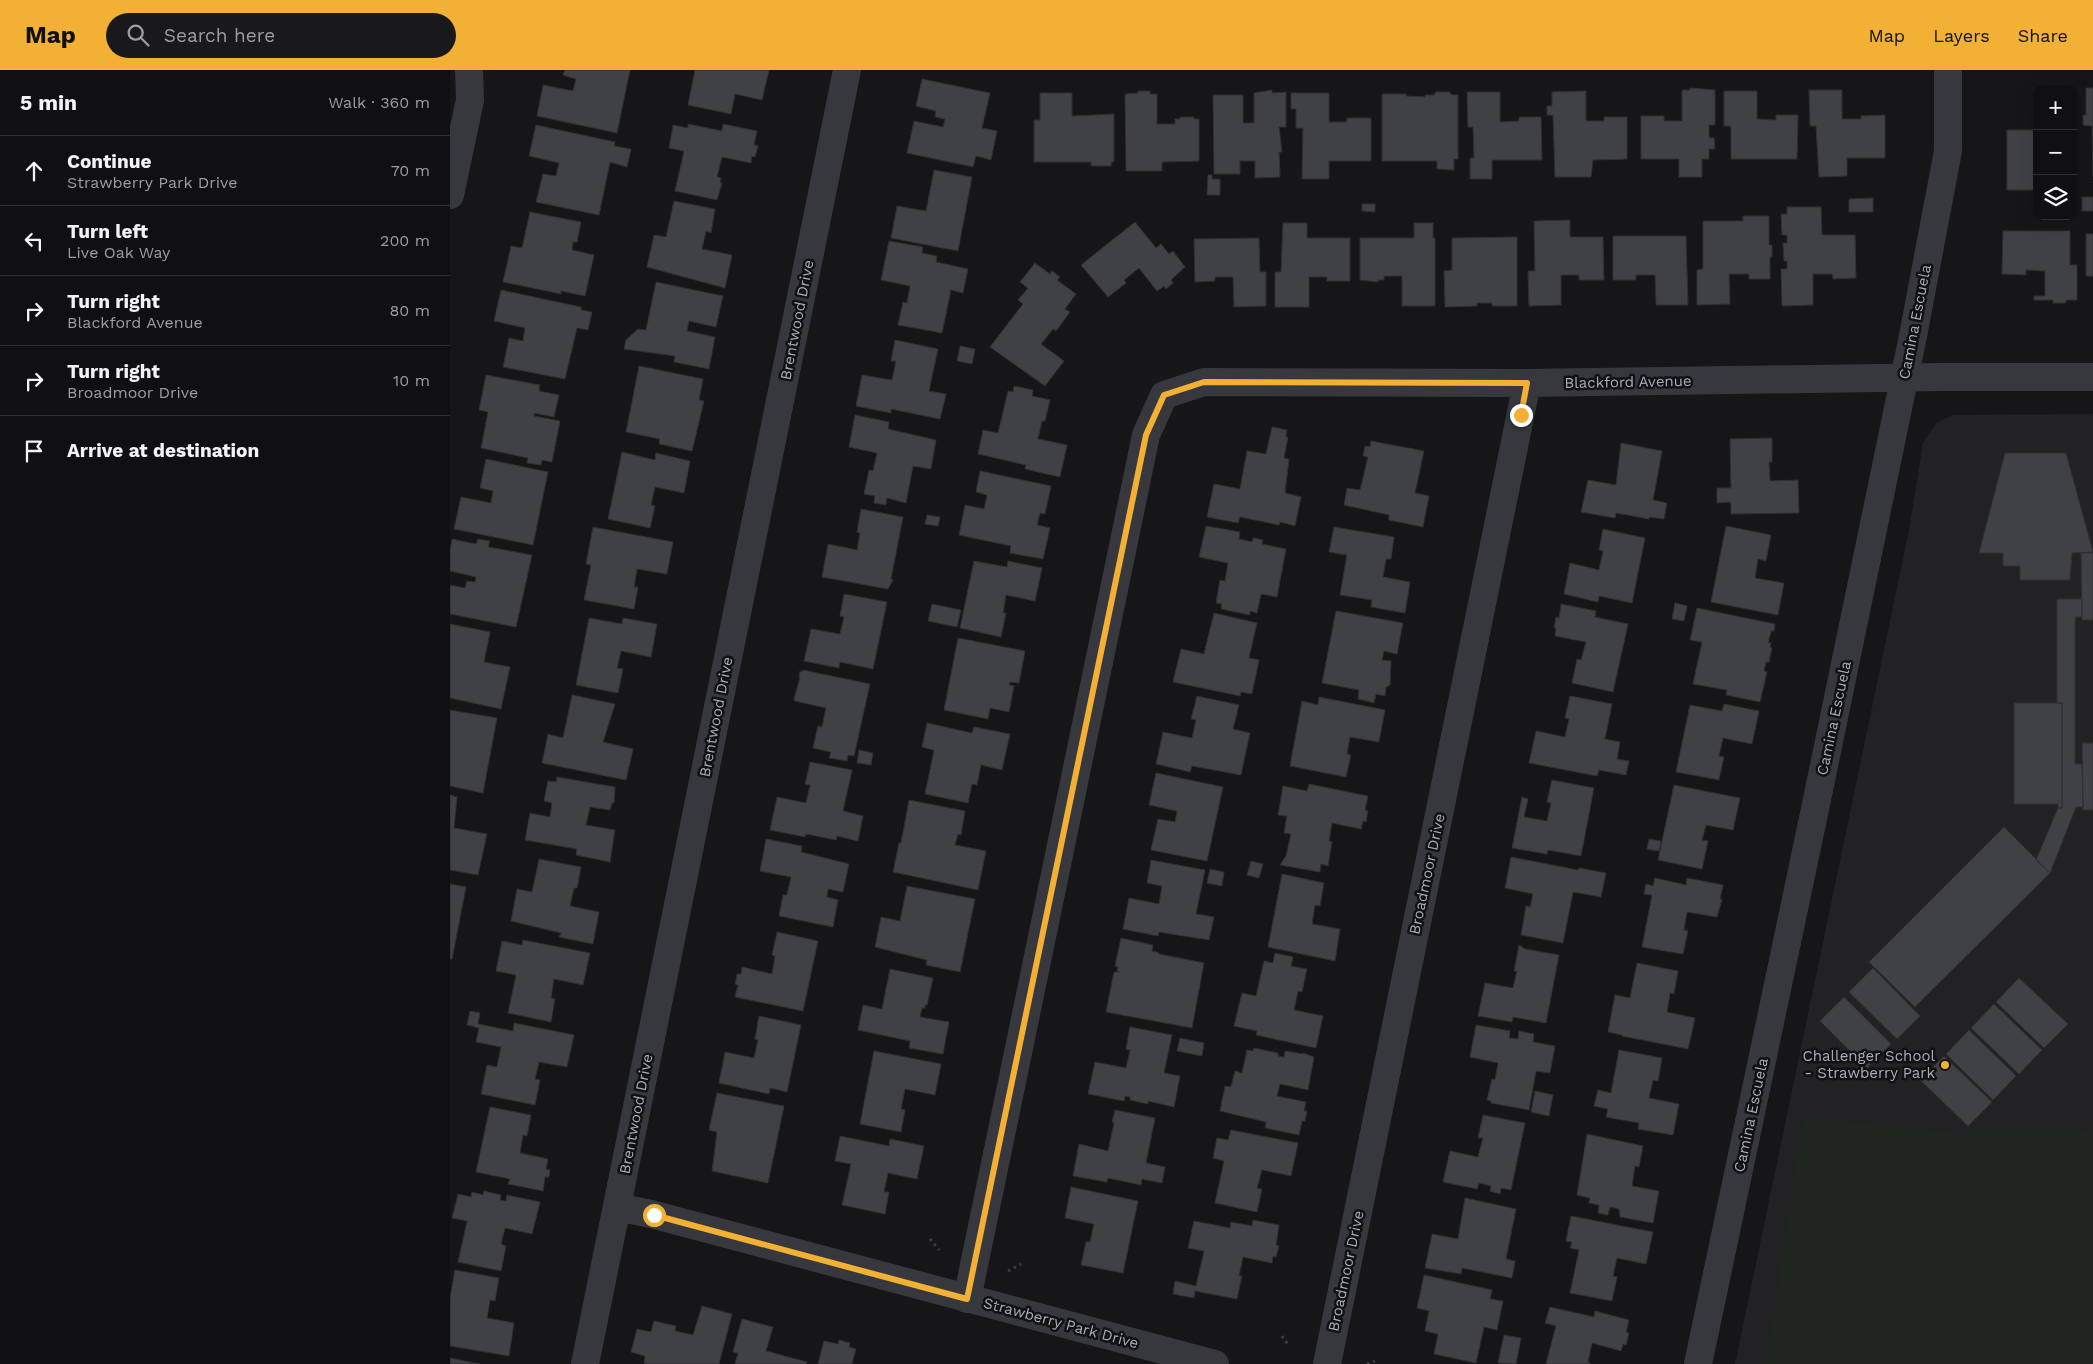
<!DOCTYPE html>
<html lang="en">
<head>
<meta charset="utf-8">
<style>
	body { margin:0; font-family:"Work Sans",sans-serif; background:#19191b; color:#f1f3f6 }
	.controls { position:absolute; right:15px; top:15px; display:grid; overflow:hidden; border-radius:10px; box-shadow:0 5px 20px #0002 }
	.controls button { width:45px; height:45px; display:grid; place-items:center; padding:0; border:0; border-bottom:1px solid #303032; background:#101012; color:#f1f3f6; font:25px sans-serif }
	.stop { position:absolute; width:15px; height:15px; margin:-11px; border:4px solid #f2b134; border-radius:50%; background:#fff }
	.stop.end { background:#f2b134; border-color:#fff; box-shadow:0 1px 5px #0008 }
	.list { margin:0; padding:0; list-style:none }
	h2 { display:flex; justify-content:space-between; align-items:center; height:65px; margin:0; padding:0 20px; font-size:21px }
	h2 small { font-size:16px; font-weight:400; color:#9c9d9f }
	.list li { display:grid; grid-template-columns:32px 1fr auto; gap:15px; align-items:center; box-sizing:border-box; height:70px; padding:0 20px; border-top:1px solid #303032 }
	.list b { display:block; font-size:19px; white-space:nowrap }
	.list p { margin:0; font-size:16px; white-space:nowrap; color:#9c9d9f }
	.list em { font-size:16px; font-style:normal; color:#9c9d9f }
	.icon { flex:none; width:28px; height:28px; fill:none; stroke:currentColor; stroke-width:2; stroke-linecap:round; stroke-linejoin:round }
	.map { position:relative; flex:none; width:1643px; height:1294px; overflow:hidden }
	header { display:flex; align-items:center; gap:30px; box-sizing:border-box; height:70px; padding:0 25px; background:#f2b134; color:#111 }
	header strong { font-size:24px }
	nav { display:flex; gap:28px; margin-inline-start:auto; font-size:18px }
	.search { width:350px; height:45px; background:#19191b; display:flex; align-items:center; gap:12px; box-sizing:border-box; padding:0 18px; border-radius:28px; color:#9c9d9f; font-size:19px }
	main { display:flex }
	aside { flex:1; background:#101012 }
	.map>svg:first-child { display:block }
</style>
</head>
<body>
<header>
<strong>Map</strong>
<div class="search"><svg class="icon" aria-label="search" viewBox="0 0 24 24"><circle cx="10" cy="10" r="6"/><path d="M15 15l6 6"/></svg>Search here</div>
<nav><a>Map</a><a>Layers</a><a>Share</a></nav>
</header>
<main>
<aside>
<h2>5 min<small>Walk · 360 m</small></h2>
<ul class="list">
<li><svg class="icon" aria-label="ahead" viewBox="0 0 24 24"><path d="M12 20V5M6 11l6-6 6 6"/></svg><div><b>Continue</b><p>Strawberry Park Drive</p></div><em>70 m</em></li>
<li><svg class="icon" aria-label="left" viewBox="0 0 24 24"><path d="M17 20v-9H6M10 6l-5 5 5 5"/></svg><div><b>Turn left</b><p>Live Oak Way</p></div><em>200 m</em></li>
<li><svg class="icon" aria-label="right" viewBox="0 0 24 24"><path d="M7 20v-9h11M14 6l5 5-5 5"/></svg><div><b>Turn right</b><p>Blackford Avenue</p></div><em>80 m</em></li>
<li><svg class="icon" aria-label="right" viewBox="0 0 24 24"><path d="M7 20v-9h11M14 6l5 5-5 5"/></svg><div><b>Turn right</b><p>Broadmoor Drive</p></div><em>10 m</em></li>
<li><svg class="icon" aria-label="arrive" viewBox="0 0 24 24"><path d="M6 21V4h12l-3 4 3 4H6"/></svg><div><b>Arrive at destination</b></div></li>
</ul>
</aside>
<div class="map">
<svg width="1643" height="1294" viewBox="0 0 1643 1294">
	<rect width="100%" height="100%" fill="#161618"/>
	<path fill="#222225" d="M1643,344V1294H1285L1459,460L1473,373L1487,352L1504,345Z"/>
	<path fill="#1e261f" d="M1353,1047L1517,1064L1522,1059H1626L1643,1065V1294H1316Z"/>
	<path fill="#404145" stroke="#303034" d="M115,0H180L167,63L87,46L93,15L123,21L126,9L113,5Z
		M245,0H319L312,30L285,24L281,44L238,35Z
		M472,9L540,23L532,58L547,61L541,90L526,86L523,97L457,83L464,51L493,57L495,49L485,47L486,41L466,36Z
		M1240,18L1265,20V55H1259V68H1264L1265,79H1259V89H1252V107H1229V89H1191V46H1214V51H1232V20H1240Z
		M1636,18H1643V107L1642,56L1633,55V45H1636Z
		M1624,19L1627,93H1624V107Z
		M822,20V23L836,22V57H829L832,82H829L830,107L805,108V91H790V104H764L763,25H793V53H804V23Z
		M1359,20H1392V49H1411V46L1435,45V88H1397V106L1369,107L1366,56H1360Z
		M688,21H700V24H707V54H725V49H730V47H744V49H749V91L712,92V101H676L675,24L688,23Z
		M1136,21V51H1154V47H1177V89L1143,90L1141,107H1105L1103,45H1097V36H1102V22Z
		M1274,21H1307V49L1326,50V45H1348L1347,89H1281V56H1274Z
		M986,22H999L1002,25H1008V89H1004V100L987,99V91H932V24H956V26L975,27V25H984Z
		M1017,22H1050V52L1069,51V47H1091L1092,90H1042V109H1020V88H1024L1023,57H1018Z
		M590,23H622V46L664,44V92H661V96H641V92H584V50H590Z
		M841,23H879V52H897V48H921V91H879V109H852L853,58H846V39H841Z
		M238,54L272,61L273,54L307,61L304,75L308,76L305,87L302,86L301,93L272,87L267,107L271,108L270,113H272L267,130L225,121L234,81L219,78L223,55L238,58Z
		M86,55L165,72L164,76L181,79L177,97L160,92L149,145L86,132L93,104L106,106L109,93L79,86Z
		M1557,60H1587V120H1557Z
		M484,100L522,107L508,181L441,168L447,136L476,141Z
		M758,105H762V109H770V125H757Z
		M1632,127H1643V141H1632Z
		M1423,128V142H1399V129Z
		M224,131L265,139L261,163L256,161L252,179L282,185L275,218L197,197L204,165L216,167Z
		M912,134H925V142L912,141Z
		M1337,137H1371L1372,165H1405L1406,208L1383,209L1382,204H1363V235L1332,236L1331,199H1337V191H1334L1333,173H1337V165H1332L1331,144H1337Z
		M80,142L131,152L127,172H123L122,180L144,185L135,226L111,221V224L53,212L61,176L72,178Z
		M1293,146H1319V175H1322V187H1320V209H1299V204H1279L1280,234L1247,235V200L1253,199V151H1293Z
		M1120,150V167H1153L1154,210H1129V205H1111V235L1079,236L1078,201H1085L1084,151Z
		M685,152L706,178L711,174L719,184L723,181L735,197L721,210L723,213L716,219L714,216L707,221L689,198L674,210L676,213L658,227L631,195Z
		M833,153H857V168H900V211H877V207H859V237H825V202H831Z
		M964,153H983V168H985V236H952V206H934V210H928V212L910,210V168H964Z
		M1553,161H1620V195H1627V230H1616V233H1603V230H1584V226H1595V201L1576,200V205L1552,204Z
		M1636,164H1643V206H1636Z
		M1163,166H1236L1238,235H1206L1205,205H1186V210H1163Z
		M1067,167V236H1042V233H1027V236L995,237L994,201L1002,200V168Z
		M809,168L810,202H816V236L784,237L783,207H765V211L745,212L744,169Z
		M439,171L473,177L472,183L487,186L486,192L518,199L513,223L501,220L492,263L448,255L453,232L457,233L460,216L431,210Z
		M585,193L600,204L602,201L610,207L607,210L626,224L615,239L620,242L606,261L603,259L591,274L614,291L595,316L540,277L573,234L568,230L578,218L570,212Z
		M206,212L273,226L266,257L239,251L237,261L265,267L259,299L224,292L225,286L174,279L176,270L188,259L196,260Z
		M51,220L131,237V240L142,242L138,260L127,258L115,309L53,297L59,268L73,271L75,258L44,251Z
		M445,270L488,279L479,321L496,324L490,349L441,339V343L406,336L412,305L442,310L446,291H441Z
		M510,276L525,279L522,294L507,291Z
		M189,296L253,309L249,330L254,331L242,381L209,374L210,369L176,362Z
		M36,305L90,315L89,321L109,325L104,347L84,343V346L110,351L102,392L92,390L91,395L77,393L78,388L31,378L38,342L29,340Z
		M564,316L583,320L582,326L600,330L595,351H592L588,369L617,375L610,407L575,399L576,395L528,384L533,360L548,363L558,321L563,322Z
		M405,345L439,352L438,359L486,370L481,399L463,396L456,433L437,428L436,435L424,433L425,426L414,424L419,400L423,401L427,383L399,377Z
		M822,357L837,360L836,367H838L834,388L839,389L835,423L851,427L845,456L830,452L829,455L790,447L788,453L757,447L764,414L790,419L797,381L816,384Z
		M1322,368V392H1319L1320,411L1348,410L1349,443L1281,444V432L1267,433V418H1281L1280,369Z
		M921,371L974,381L965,423L979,426L973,457L939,450V445L894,435L897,418L910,420L918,387L913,386L915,376L920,377Z
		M1171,373L1212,381L1203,430L1217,433L1214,449L1199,447V449L1166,443L1165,448L1131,442L1138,410L1166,415Z
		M172,382L205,390L206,383L240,391L234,423L205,417L201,435L205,436L200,458L158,449Z
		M1555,383H1616L1643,482L1622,483L1620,510H1570V496H1553V483H1529Z
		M36,389L98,402L83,475L4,459L11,427L41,433L43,421L30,418Z
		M530,401L601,416L595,444L590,443L587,455L600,458L593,489L560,483L561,476L509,465L515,435L534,439L537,425L526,422Z
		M411,439L453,447L441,509L443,510L438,519L372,507L378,474L407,480L410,463L407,462Z
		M477,445L490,447L488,456L475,454Z
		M756,456L790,462L789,469L802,472L803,468L813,470L812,474L836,479L827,527L811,524L807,543L800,541V545L771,539L772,534L766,533L770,510L775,511L778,493L749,487Z
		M1276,456L1321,465L1316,491L1308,489L1305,508L1334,513L1328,545L1261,532Z
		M143,457L223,472L217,504L187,499L184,517H188L184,539L134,530L141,495L136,494Z
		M884,457L944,467L941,489H936L933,507L960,512L955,543L921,537L922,530L890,525L897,485L879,482Z
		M1153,459L1195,468L1182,533L1149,526L1148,532L1114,524L1120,493L1149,500L1153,481L1149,480Z
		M2,469L26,474L28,469L40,471L38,477L82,485L66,557L0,544V515L15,518L17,511L25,512L26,507L0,501V481Z
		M1631,483H1643V550H1632Z
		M524,491L557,497L558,491L592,498L585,531L556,525L553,543H556L551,567L510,558Z
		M394,524L437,532L423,599L390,592L389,598L354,591L361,559L390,564L394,547L390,546Z
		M1607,529H1631L1632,532V547H1625V694H1632L1633,737H1626L1600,803L1586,790L1608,738H1612V633H1607Z
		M1225,533L1237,536L1234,551L1222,549Z
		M482,534L511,540L507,557L478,551Z
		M1111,534L1146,541L1145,547L1178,554L1163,622L1122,613L1127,589L1131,590L1136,572L1105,566L1106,558H1104L1106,547L1109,548Z
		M1247,538L1325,554L1324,561H1321L1318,573H1321L1320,577L1322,578L1319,592H1316L1314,601L1317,602L1310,632L1276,625L1277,620L1243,614L1252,572L1240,570Z
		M886,541L953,553L947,584L934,581L932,590L941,591L940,615L936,617L935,626L926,624L924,633L908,629L909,620L872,613Z
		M764,543L807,553L799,588L809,590L802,624L791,622L790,626L723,612L731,579L754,584Z
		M139,548L172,554L173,548L207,554L201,587L171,581L167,598L173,599L168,623L126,615Z
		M0,554L40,562L34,592L60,597L51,639L0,628Z
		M508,568L575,581L569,613L560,612L559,615L564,616L559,642L540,638L538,649L494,640Z
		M353,600L420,614L404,686L398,685L397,691L379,688L381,682L363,678L368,656L372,657L376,638L345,631L344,629L350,608H349L350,601L352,602Z
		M122,625L165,634L153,672L183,679L176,710L92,693L98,664L113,668Z
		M747,626L789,635L783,659L800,663L791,705L742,696L740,702L706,694L713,662L742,668L746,650L741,649Z
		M1120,626L1162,634L1155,669L1170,672L1167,689L1179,691L1176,705L1149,700L1147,706L1079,693L1086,661L1115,667L1119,649L1115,648Z
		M869,627L935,640L929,672L900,667L897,684L901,685L896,707L840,696L852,631L868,635Z
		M1564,633H1612V738H1608V734H1564Z
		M1274,634L1309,641L1302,674L1273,668L1269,686L1274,687L1269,710L1226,702L1240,635L1272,641Z
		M0,640L47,648L33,723L0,716Z
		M477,653L522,663L524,657L560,664L552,700L531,695L527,715L522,714L518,733L475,724L484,680L472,677Z
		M1632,673H1643V740H1633Z
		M409,680L423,683L421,695L407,693Z
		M360,692L402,700L393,741L413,746L408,771L387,766L386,770L356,764L355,767L320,760L327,727L356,733L360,715L355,714Z
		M706,703L773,717L757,791L701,780L708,749L725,752L727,741L699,735Z
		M107,707L165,717L164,733H162L160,740L140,737L136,755L165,760L160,792L126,785L127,779L75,770L80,743L100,747L102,733L94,731L98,711L106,712Z
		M1102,710L1144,718L1131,786L1098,780L1097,784L1062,778L1072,727L1078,729L1074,747L1097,751L1101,733L1097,732Z
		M859,714L918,726L915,740L918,741L916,752L913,751L911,759L882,753L879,771L882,772L878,796L871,794L870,802L830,795L836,786L841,764L834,763L837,746L828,745L833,716L857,721Z
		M1224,715L1290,728L1283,760L1256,755L1252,770L1258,771L1252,799L1208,790Z
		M0,725L7,727L4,758L37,764L28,805L0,800Z
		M459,730L515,741L511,765L508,764L505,775L536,781L528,820L443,802L449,773H451Z
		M1554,757L1600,803L1465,937L1419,892Z
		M316,769L352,776L351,782L399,794L393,822L378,819L377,827L388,830L383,857L329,846L333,825H337L341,807L310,801Z
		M1199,769L1211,771L1209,781L1197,779Z
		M1061,787L1128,800L1129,798L1156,803L1151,827L1123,822L1113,873L1071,865L1076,836L1080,837L1083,824L1055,818Z
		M89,789L131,797L127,818H124L120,836L149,842L143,874L109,867L111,863L61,851L67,819L82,822Z
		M701,790L755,800L746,844L764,847L759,870L709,862L708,866L673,859L679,828L709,834L712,816L697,813Z
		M801,791L813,794L809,808L797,805Z
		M760,799L774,802L772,816L757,813Z
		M832,804L874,813L870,836L865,835L862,854L890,859L885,891L818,877Z
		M1205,808L1236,815L1237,808L1273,815L1270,829H1272L1267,847L1237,842L1234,860L1238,861L1233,884L1192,877L1202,825L1194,824L1196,814L1203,816Z
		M0,814L16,817L2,889H0Z
		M457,816L525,829L510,902L476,895L477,890L425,877L431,847L450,851Z
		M327,862L368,871L353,941L285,927L288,915L285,914L287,904H291L292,897L322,904L325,886L322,885Z
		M671,868L703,875L702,881L709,883V884L754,893L742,958L656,942L664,902H669L667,901L668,897L665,896Z
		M73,870L140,883L133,915L104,909L101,928L105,929L101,952L58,943L66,905L46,901L52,871L72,875Z
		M1069,875L1075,879L1109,885L1096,953L1063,947L1062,952L1028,946L1035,913L1063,918L1067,901H1064Z
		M825,883L843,887L841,896L857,899L852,922L848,921L844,940L873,946L866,978L806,965L807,961L784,956L792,923L806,926L814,891L823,893Z
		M1187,893L1228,901L1224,924L1220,923L1217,942L1245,948L1238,979L1172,966V965L1158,962L1165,925L1180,928Z
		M1423,898L1470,946L1447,969L1399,922Z
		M440,899L483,908L477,935H475V938H472L470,947L499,952L493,984L459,978L460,971L408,960L413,935L432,939Z
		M1569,908L1618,954L1594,978L1546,932Z
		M1394,927L1441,974L1417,998L1370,951Z
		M1544,934L1592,980L1569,1004L1521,958Z
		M20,941L30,943L28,954L63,961L64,953L124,965L117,997L89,992L85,1009L90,1010L85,1035L31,1024L37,995L47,997L51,977L26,972L29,958L17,955Z
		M309,946L351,955L337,1022L320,1018L319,1024L269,1013L275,982L304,988L308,970L305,969Z
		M1026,955L1060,961L1059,968L1068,969L1069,961L1084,964L1083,972L1105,976L1100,1003L1086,1001L1079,1040L1041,1033V1031L1037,1030L1042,1009L1045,1010L1048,993L1020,987Z
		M680,957L722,965L714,1003L730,1006L724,1037L698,1031V1034L680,1030V1027L675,1026L674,1031L638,1024L645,992L676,998L680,980L676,979Z
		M1519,960L1566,1006L1543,1030L1496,984Z
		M730,968L754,973L752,986L727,981Z
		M804,978L828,983V986L834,987L835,981L853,984V983L864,987L858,1020L830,1014L827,1026L856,1032L854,1041H857L855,1051H852L849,1065L815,1058L816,1052L770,1041L775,1016L781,1017L785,1001L792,1003L797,980L803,981Z
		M1169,980L1212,988L1208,1011L1203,1010L1199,1028L1229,1034L1223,1065L1188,1059L1189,1053L1156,1047L1158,1039L1144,1036L1148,1020L1161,1023Z
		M424,981L491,994L485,1025L455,1019L451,1039L455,1040L451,1062L410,1054Z
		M1494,986L1542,1032L1518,1056L1470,1010Z
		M1085,1021L1103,1025L1099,1046L1081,1042Z
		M267,1023L334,1036L318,1113L262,1101L267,1062L259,1060Z
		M40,1037L81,1045L77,1066L73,1065L70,1083L98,1089L96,1099L100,1100L99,1107H95L93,1121L58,1114L60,1109L26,1102Z
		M665,1040L705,1048L696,1093L715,1097L712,1113L692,1109L691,1115L658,1108L657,1112L623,1106L629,1074L658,1081L664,1053L662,1052Z
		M1033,1045L1075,1053L1061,1120L1051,1118L1050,1124L1040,1121L1041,1116L1029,1113L1027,1119L993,1112L1000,1081L1028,1087L1033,1068H1028Z
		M781,1060L848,1073L841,1106L812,1100L807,1118L812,1119L807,1142L765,1133L774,1091L763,1088L767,1068L778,1070Z
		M1137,1064L1193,1076L1189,1097L1185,1096L1182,1116L1209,1121L1203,1153L1170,1147L1169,1139L1160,1137L1158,1145L1148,1143L1149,1135L1139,1133L1140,1128L1127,1125Z
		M390,1066L439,1076L440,1069L474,1076L467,1109L438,1103L434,1122H439L435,1144L392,1135L401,1094L385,1091Z
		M621,1117L688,1131L673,1203L631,1195L636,1172H640L644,1154L615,1148Z
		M34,1121L51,1125L50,1130L56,1131L57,1125L90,1132L82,1164L55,1158L51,1174L56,1176L51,1201L8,1192L17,1151L2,1148L8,1124L21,1127L22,1122L33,1125Z
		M1015,1128L1066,1139L1056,1189L1065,1191L1062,1208L1012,1198L1011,1204L975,1198L982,1164L1008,1169Z
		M1121,1146L1203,1162L1196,1194L1167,1188L1163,1206L1167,1207L1162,1231L1120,1223L1129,1180L1120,1178L1122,1172L1116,1171Z
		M803,1150L829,1155L826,1175L829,1176L826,1187L823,1186L822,1193L793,1187L789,1206H792L787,1229L745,1221L744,1228L723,1224L725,1211L746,1216L754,1181L738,1178L744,1151L780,1158L781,1152L802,1156Z
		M5,1200L49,1208L45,1231L40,1230L37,1248L64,1253L59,1286L0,1276V1228Z
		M974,1205L1042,1220L1040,1229L1053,1231L1047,1260L1034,1257L1026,1293L984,1284L988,1264L975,1261L979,1241L967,1238Z
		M252,1236L282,1244L269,1294H198L194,1293L195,1286L181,1282L187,1259L201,1262L204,1251L226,1256L225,1261L243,1265Z
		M1100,1237L1144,1247L1145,1241L1179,1250L1176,1262L1179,1263L1176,1275L1173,1274L1171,1281L1142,1273L1138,1292L1141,1294H1096L1106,1256L1095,1253Z
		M292,1249L323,1257L316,1281L357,1292L356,1294H285L288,1283L283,1282Z
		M1054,1265L1071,1268L1066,1294L1048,1293Z
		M389,1270L400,1273L399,1277L406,1279L402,1294H368L374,1271L388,1274Z
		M0,1288L30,1294H0Z"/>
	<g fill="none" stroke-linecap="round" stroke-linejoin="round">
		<path stroke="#3d3f44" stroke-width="3" stroke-dasharray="2.5 4" stroke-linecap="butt" d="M480,1169L489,1180
			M558,1201L571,1194
			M832,1266L839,1276
			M917,1294L925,1291"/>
		<path stroke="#37383d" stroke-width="28" d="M0,125L20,30L19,0
			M167,1137L201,1144L765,1294
			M517,1229L696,365L714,325L754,312L1077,313L1493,307H1643
			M135,1294L397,0
			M877,1294L1077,313
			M1248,1294L1365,739L1463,266L1498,81V0"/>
	</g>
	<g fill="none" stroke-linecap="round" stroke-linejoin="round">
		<path stroke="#f2b134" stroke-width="6" d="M204,1145L517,1229L696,365L714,325L754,312L1077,313L1071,345"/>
	</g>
	<circle fill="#f2b134" stroke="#111113" stroke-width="2" cx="1495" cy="995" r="5"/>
	<g text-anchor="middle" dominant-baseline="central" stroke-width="5" stroke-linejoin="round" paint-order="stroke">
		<g font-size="15" fill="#a8adb8" stroke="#111113">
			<text transform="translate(347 250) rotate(-79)">Brentwood Drive</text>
			<text transform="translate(1465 252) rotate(-79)">Camina Escuela</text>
			<text transform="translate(1178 312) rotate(-1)">Blackford Avenue</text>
			<text transform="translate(266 647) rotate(-79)">Brentwood Drive</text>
			<text transform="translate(1384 648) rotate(-78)">Camina Escuela</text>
			<text transform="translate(977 804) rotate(-78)">Broadmoor Drive</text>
			<text transform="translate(186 1044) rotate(-79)">Brentwood Drive</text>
			<text transform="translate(1301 1045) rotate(-78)">Camina Escuela</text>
			<text transform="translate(896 1201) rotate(-78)">Broadmoor Drive</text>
			<text transform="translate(611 1253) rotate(15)">Strawberry Park Drive</text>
		</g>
		<g font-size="15" fill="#a8adb8" stroke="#111113" text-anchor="end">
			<text x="1485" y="986">Challenger School<tspan x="1485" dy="17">- Strawberry Park</tspan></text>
		</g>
	</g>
</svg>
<div class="controls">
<button>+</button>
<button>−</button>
<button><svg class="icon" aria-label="layers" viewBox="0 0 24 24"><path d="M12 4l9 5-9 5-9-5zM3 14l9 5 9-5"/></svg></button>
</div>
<div class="stop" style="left:204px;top:1145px"></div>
<div class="stop end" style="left:1071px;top:345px"></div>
</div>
</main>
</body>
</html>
